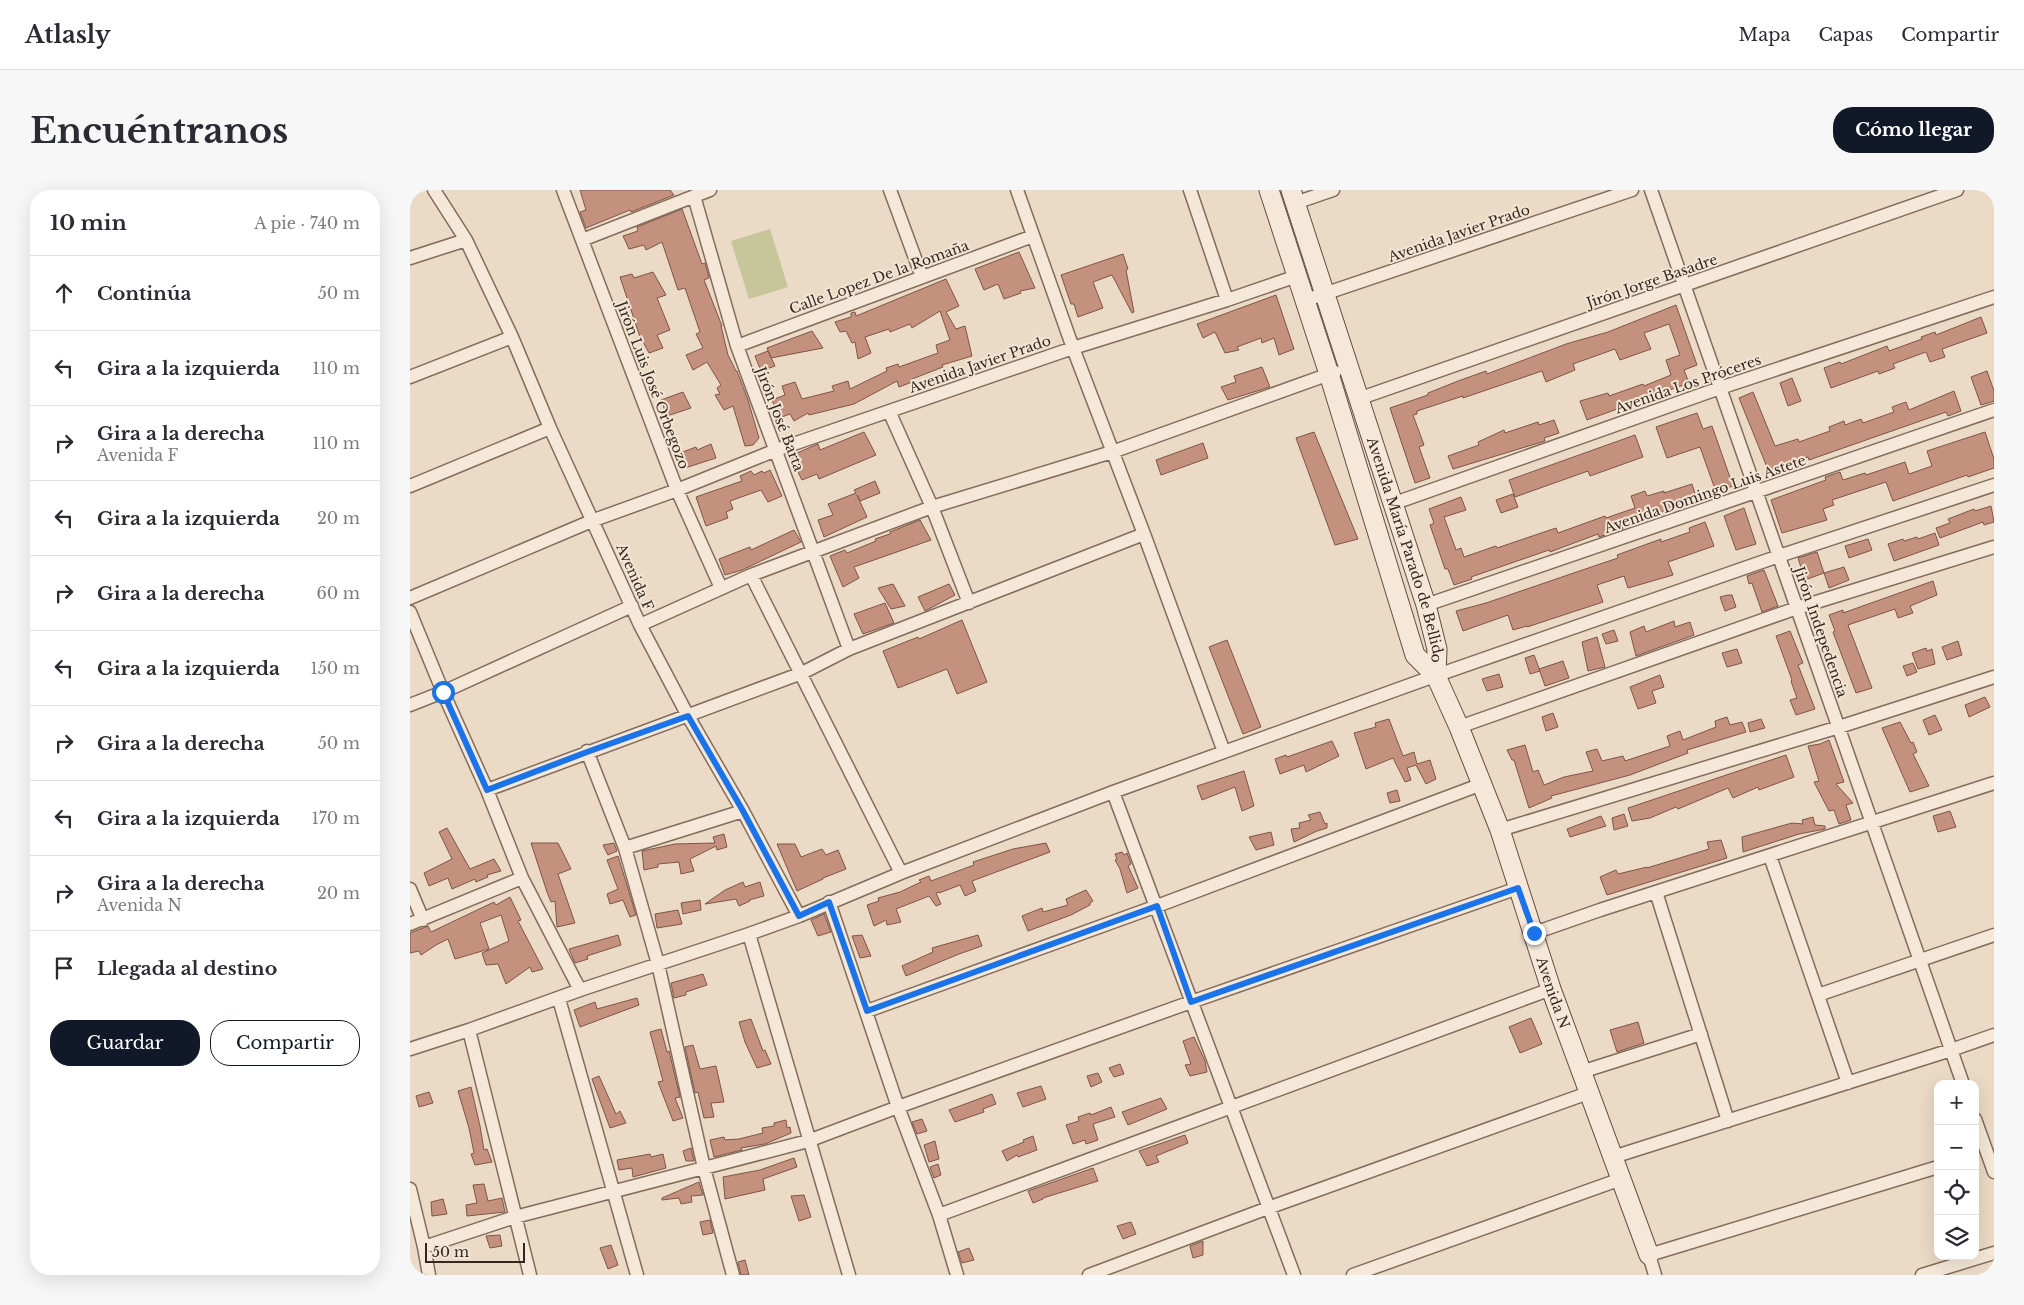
<!DOCTYPE html>
<html lang="es">
<head>
<meta charset="utf-8">
<style>
	body { margin:0; font-family:"Libre Baskerville",serif; background:#f7f7f7; color:#2b2b33 }
	.controls { position:absolute; right:15px; bottom:15px; display:grid; overflow:hidden; border-radius:10px; box-shadow:0 5px 20px #0002 }
	.controls button { width:45px; height:45px; display:grid; place-items:center; padding:0; border:0; border-bottom:1px solid #e1e1e2; background:#fff; color:#2b2b33; font:25px sans-serif }
	.scale { position:absolute; left:15px; bottom:12px; width:100px; box-sizing:border-box; padding-left:5px; border:2px solid #352720; border-top:0; font-size:14px; line-height:18px; white-space:nowrap; color:#352720; -webkit-text-stroke:4px #f2e5d4; paint-order:stroke }
	.stop { position:absolute; width:15px; height:15px; margin:-11px; border:4px solid #1a73e8; border-radius:50%; background:#fff }
	.stop.end { background:#1a73e8; border-color:#fff; box-shadow:0 1px 5px #0008 }
	.list { margin:0; padding:0; list-style:none }
	h2 { display:flex; justify-content:space-between; align-items:center; height:65px; margin:0; padding:0 20px; font-size:21px }
	h2 small { font-size:16px; font-weight:400; color:#7c7c81 }
	.list li { display:grid; grid-template-columns:32px 1fr auto; gap:15px; align-items:center; box-sizing:border-box; height:75px; padding:0 20px; border-top:1px solid #e1e1e2 }
	.list b { display:block; font-size:19px; white-space:nowrap }
	.list p { margin:0; font-size:16px; white-space:nowrap; color:#7c7c81 }
	.list em { font-size:16px; font-style:normal; color:#7c7c81 }
	.actions { display:flex; gap:10px; padding:15px 20px }
	.actions a { flex:1; padding:11px 0; border:1px solid #111827; border-radius:20px; text-align:center; font-size:18px; color:#111827 }
	.actions .main { background:#111827; color:#fff }
	.icon { flex:none; width:28px; height:28px; fill:none; stroke:currentColor; stroke-width:2; stroke-linecap:round; stroke-linejoin:round }
	.map { position:relative; flex:none; width:1584px; height:1085px; overflow:hidden; border-radius:20px }
	header { display:flex; align-items:center; gap:30px; box-sizing:border-box; height:70px; padding:0 25px; background:#fff; border-bottom:1px solid #e1e1e2 }
	header strong { font-size:24px }
	nav { display:flex; gap:28px; margin-inline-start:auto; font-size:18px }
	.intro { display:flex; align-items:center; justify-content:space-between; box-sizing:border-box; height:120px; padding:0 30px }
	h1 { margin:0; font-size:35px }
	.button { padding:12px 22px; border-radius:20px; background:#111827; color:#fff; font-size:18px; font-weight:700 }
	main { display:flex; gap:30px; padding:0 30px }
	aside { flex:1; background:#fff; border-radius:20px; box-shadow:0 5px 20px #0002 }
	.map>svg:first-child { display:block }
</style>
</head>
<body>
<header>
<strong>Atlasly</strong>
<nav><a>Mapa</a><a>Capas</a><a>Compartir</a></nav>
</header>
<div class="intro"><h1>Encuéntranos</h1><a class="button">Cómo llegar</a></div>
<main>
<aside>
<h2>10 min<small>A pie · 740 m</small></h2>
<ul class="list">
<li><svg class="icon" aria-label="ahead" viewBox="0 0 24 24"><path d="M12 20V5M6 11l6-6 6 6"/></svg><div><b>Continúa</b></div><em>50 m</em></li>
<li><svg class="icon" aria-label="left" viewBox="0 0 24 24"><path d="M17 20v-9H6M10 6l-5 5 5 5"/></svg><div><b>Gira a la izquierda</b></div><em>110 m</em></li>
<li><svg class="icon" aria-label="right" viewBox="0 0 24 24"><path d="M7 20v-9h11M14 6l5 5-5 5"/></svg><div><b>Gira a la derecha</b><p>Avenida F</p></div><em>110 m</em></li>
<li><svg class="icon" aria-label="left" viewBox="0 0 24 24"><path d="M17 20v-9H6M10 6l-5 5 5 5"/></svg><div><b>Gira a la izquierda</b></div><em>20 m</em></li>
<li><svg class="icon" aria-label="right" viewBox="0 0 24 24"><path d="M7 20v-9h11M14 6l5 5-5 5"/></svg><div><b>Gira a la derecha</b></div><em>60 m</em></li>
<li><svg class="icon" aria-label="left" viewBox="0 0 24 24"><path d="M17 20v-9H6M10 6l-5 5 5 5"/></svg><div><b>Gira a la izquierda</b></div><em>150 m</em></li>
<li><svg class="icon" aria-label="right" viewBox="0 0 24 24"><path d="M7 20v-9h11M14 6l5 5-5 5"/></svg><div><b>Gira a la derecha</b></div><em>50 m</em></li>
<li><svg class="icon" aria-label="left" viewBox="0 0 24 24"><path d="M17 20v-9H6M10 6l-5 5 5 5"/></svg><div><b>Gira a la izquierda</b></div><em>170 m</em></li>
<li><svg class="icon" aria-label="right" viewBox="0 0 24 24"><path d="M7 20v-9h11M14 6l5 5-5 5"/></svg><div><b>Gira a la derecha</b><p>Avenida N</p></div><em>20 m</em></li>
<li><svg class="icon" aria-label="arrive" viewBox="0 0 24 24"><path d="M6 21V4h12l-3 4 3 4H6"/></svg><div><b>Llegada al destino</b></div></li>
</ul>
<div class="actions"><a class="main">Guardar</a><a>Compartir</a></div>
</aside>
<div class="map">
<svg width="1584" height="1085" viewBox="0 0 1584 1085">
	<rect width="100%" height="100%" fill="#eadac6"/>
	<path fill="#c7c59a" d="M360,39L378,97L339,109L321,51Z"/>
	<path fill="#c5917f" stroke="#805445" d="M170,0H260L264,5L221,22L220,20L176,38L170,22L176,20Z
		M272,19L292,74L295,73L299,88L294,90L312,136H311L318,165L326,181H327L338,210L349,248L343,255L335,256L323,216L314,220L305,205L310,204L307,198L311,195L297,172L283,180L276,165L293,158L286,144L290,142L275,98L268,100L252,52L236,60L234,55L219,59L213,46L228,41L227,37Z
		M609,62L625,98L610,101L611,103L594,109L588,94L574,100L565,79Z
		M713,64L718,79L716,80L724,122L722,123L702,85L683,92L693,118L668,127L664,114H661L651,85Z
		M243,82L256,105L247,108L260,140L247,145L253,158L239,163L232,150H231L210,87L222,84L224,88Z
		M536,89L549,116L536,122L546,139L555,136L562,166L532,175L533,177L502,189V192L489,197L487,191L444,214L399,225L398,223L384,231L380,224L369,228L362,210L375,205L372,196L385,192L392,209L424,201L422,196L438,191L440,199L477,181L476,178L488,174L489,177L528,163L526,155L540,150L530,121L502,138L500,134L480,142L479,139L455,147L461,163L448,169L445,152L442,153L436,141L430,142L425,132L441,127V123L445,122L446,126Z
		M866,105L884,159L869,165L864,148L852,153L851,148L827,157L829,160L815,163L805,142L793,148L787,134Z
		M1266,115L1287,175L1274,180L1279,193L1177,230L1170,211L1198,203L1199,206L1233,194L1234,196L1261,185L1256,170L1270,165L1259,134L1234,143L1241,159L1210,170L1205,159L1163,174L1165,180L1136,192L1132,181L1053,208V206L1007,221V224L1003,225L1014,255L1009,257L1020,288L1005,293L980,218L1018,205V203L1048,191L1076,181L1077,184L1156,154L1198,142Z
		M1571,127L1577,143L1532,159L1535,167L1520,172L1516,162L1483,174L1485,178L1469,184L1468,181L1421,198L1414,178L1430,172L1431,174L1477,156L1479,161L1512,149L1511,147L1525,142L1526,145Z
		M402,141L413,158L361,168L357,158Z
		M358,161L365,176L351,181L345,166Z
		M852,177L860,197L818,210L811,197L826,192L824,186Z
		M1577,181L1584,201V211L1571,215L1561,187Z
		M1382,188L1391,211L1378,216L1370,193Z
		M1544,201L1551,221L1538,226L1536,222L1399,270L1398,267L1359,282L1329,208L1343,202L1365,256L1388,249L1389,252L1420,241L1419,237L1434,231L1435,235L1451,229L1453,233L1484,222L1482,217L1496,212L1499,220Z
		M273,202L281,218L257,226L251,210Z
		M1287,223L1293,239L1302,236L1323,296L1306,302L1290,257L1257,268L1246,237Z
		M1144,230L1149,243L1134,248L1135,251L1043,279L1038,266L1069,255L1068,252L1094,240L1095,243L1128,232L1129,235Z
		M454,242L466,265L409,289L407,284L392,290L380,266L408,254L410,260Z
		M904,242L948,349L925,355L886,248Z
		M1575,242L1584,269V278L1558,287L1557,285L1483,311L1476,292L1422,310L1424,315L1413,319L1417,330L1372,343L1361,310L1416,290L1415,287L1430,282L1433,290L1455,283L1456,285L1495,272L1499,284L1522,276L1517,261Z
		M1225,245L1233,267L1180,286L1178,281L1105,307L1099,290Z
		M793,253L798,268L751,285L746,270Z
		M301,254L306,268L275,278L270,263L286,257L287,260Z
		M360,280L372,306L358,312L351,300L320,311L323,319L316,322L318,328L296,336L286,307L332,291L330,286L341,281L344,285L352,281L354,283Z
		M465,291L470,303L450,311L447,305L457,327L414,347L408,330L423,325L418,314L446,303L444,300Z
		M1282,294L1287,310L1212,336L1213,339L1189,347L1188,344L1140,362L1139,360L1061,387L1062,389L1044,395L1038,379H1035L1020,335L1024,333L1019,319L1051,307L1056,320L1034,327L1046,360L1051,358L1054,367L1086,356L1087,358L1146,338L1148,343L1195,326L1196,328L1225,318L1221,306L1235,301L1237,306L1254,301V303Z
		M1103,304L1108,317L1091,323L1086,310Z
		M1581,316L1584,332L1574,335L1573,332L1530,348L1526,338L1540,333L1538,329L1564,319L1565,321Z
		M1334,318L1346,354L1326,360L1314,326Z
		M510,330L521,350L444,377L449,388L433,397L420,366L435,360L437,363L466,351L465,349L480,344V342Z
		M1295,332L1304,356L1258,372L1263,385L1218,398L1214,386L1187,395L1193,412L1117,437V436L1103,440L1098,425L1053,441L1046,421L1076,413L1190,374L1208,368L1207,365L1251,349V352L1280,342L1279,338Z
		M384,340L391,352L332,380L315,385L309,369L340,357L341,360Z
		M1525,343L1529,355L1484,371L1478,354L1493,349L1494,351L1507,347L1508,349Z
		M1458,349L1462,360L1439,368L1435,356Z
		M1407,362L1414,383L1395,390L1388,368Z
		M1434,377L1439,390L1419,398L1414,383Z
		M1354,380L1368,416L1352,422L1342,393L1339,394L1337,386Z
		M1523,391L1527,405L1500,416L1503,423L1488,428L1485,419L1438,435L1462,498L1446,503L1423,442L1425,441L1419,425L1433,420V423Z
		M483,394L495,416L481,419L468,398Z
		M539,394L545,405L515,421L508,407Z
		M1318,405H1322L1326,417L1315,421L1310,407Z
		M475,413L484,433L453,444L444,424Z
		M552,430L577,492L547,504L537,479L488,498L473,461L508,447L509,449Z
		M1264,431L1265,437L1280,432L1284,445L1226,466L1220,442L1234,436L1236,442Z
		M1204,440L1208,451L1196,454L1192,444Z
		M1380,441L1393,473L1388,475L1405,519L1386,525L1380,510L1387,508L1381,491L1382,490L1366,446Z
		M1187,447L1195,477L1178,481L1172,452Z
		M817,450L851,537L833,544L799,457Z
		M1548,451L1552,465L1537,470L1532,457Z
		M1516,458L1517,461L1522,459L1525,474L1508,479L1502,463Z
		M1327,459L1332,473L1317,477L1312,463Z
		M1124,465L1130,481L1120,484L1115,468Z
		M1153,471L1159,488L1135,496L1129,479Z
		M1503,473L1507,482L1497,486L1493,476Z
		M1089,484L1093,497L1077,501L1072,489Z
		M1250,485L1254,497L1242,501L1246,513L1228,519L1220,497Z
		M1575,507L1580,517L1559,527L1555,515Z
		M1143,523L1148,537L1136,541L1132,527Z
		M1525,525L1532,540L1519,545L1513,530Z
		M1317,527L1320,535L1332,532L1336,542L1277,560L1278,563L1220,585L1141,606L1142,608L1119,618L1104,570H1102L1097,560L1115,555L1123,582L1128,580L1134,595L1154,587L1183,581L1176,562L1187,559L1192,571L1213,566L1215,571L1260,556L1257,546L1270,541L1273,550L1306,537L1305,531Z
		M979,529L993,566L1004,562L1007,574L1020,570L1026,589L1016,594L1006,575L997,578L1001,590L995,592L983,568L956,579L944,543L966,537L965,533Z
		M1351,529L1355,538L1340,542L1338,533Z
		M1490,532L1501,553L1503,552L1507,562L1503,564L1519,596L1500,602L1472,538Z
		M1419,550L1434,592L1426,594L1443,613L1436,615L1441,630L1429,634L1424,620L1419,621L1404,592L1409,591L1398,556L1410,554Z
		M922,551L929,566L896,582L894,575L870,584L865,569L876,565L877,567Z
		M1376,565L1384,587L1349,600L1348,597L1323,608L1318,598L1268,619L1266,617L1240,628L1222,631L1218,618Z
		M834,581L844,616L832,621L825,597L792,610L787,596Z
		M987,600L990,611L980,613L977,603Z
		M1540,621L1546,637L1528,642L1523,626Z
		M910,622L915,634L917,633V638L907,641L884,652L881,639L890,638L889,633L901,630L898,625Z
		M1214,624L1218,636L1204,640L1202,628Z
		M1191,626L1196,636L1160,647L1157,639Z
		M1403,627L1405,635L1415,636V639L1389,644L1333,662L1332,647L1382,633L1393,634L1392,630Z
		M37,638L60,679L84,669L91,681L77,685L78,687L66,692L65,689L42,699L38,688L19,696L14,683L42,669L29,642Z
		M861,642L864,655L846,660L839,647Z
		M314,644L317,657L307,660L306,656L280,669L284,681L271,684L269,672L248,674V677L234,680L232,661L265,654L305,653L303,647Z
		M1311,650L1317,668L1197,705L1190,687L1206,680L1208,684L1237,677V678L1299,659L1297,652Z
		M121,653H148L161,679L148,684L165,733L147,737L145,711L141,712L137,702Z
		M204,653L207,661L198,665L193,655Z
		M636,653L640,662L562,691L566,701L555,706L550,695L529,703V702L526,703L531,714L526,716L519,706L486,719L491,732L477,735L476,730L464,736L457,715L469,711L468,708L490,702L511,692L509,690L519,686L521,691L564,675L563,672L603,659Z
		M367,654H385L391,667L412,659L416,665L428,660L436,679L413,688V689L387,701Z
		M712,662L714,665L717,663L721,674L718,676L728,698L717,703L710,679L705,670L707,669L705,664Z
		M208,666L226,725L220,727L213,710L200,714L197,704L208,699L197,670Z
		M333,692L335,697L350,692L354,706L339,710L340,711L329,716L326,709L295,714L315,700Z
		M676,700L683,711L680,713V715L661,725L618,741L612,726L632,718L633,722L658,715L656,709Z
		M100,707L111,730L108,731L133,779L122,782L120,777L96,794L88,774L76,775L72,763L99,751L91,725L70,733L79,759L45,769L38,749L26,755L11,765L9,761L0,763V743L18,736L21,742L84,712L86,715Z
		M290,710L291,720L273,724L271,713Z
		M268,720L272,734L247,738L245,724Z
		M414,724L421,742L408,746L401,730Z
		M208,745L211,755L177,766L178,769L165,773L159,759Z
		M452,745L461,766L450,768L442,746Z
		M568,745L572,756L549,764L496,786L492,776L523,762L522,758Z
		M293,784L297,795L276,802V805L264,808L261,793Z
		M227,808L229,815L170,837L164,820L185,812L187,819Z
		M1121,828L1132,854L1110,863L1099,837Z
		M341,829L353,861L355,860L361,874L347,878L335,852L329,832Z
		M1228,832L1234,853L1207,862L1200,840Z
		M251,839L257,862L259,861L270,907L265,908L273,928L263,931L248,892L253,891L240,842Z
		M784,847L795,871L797,882L780,886L775,875L781,874L773,851Z
		M283,855L290,879L306,876L314,912L301,913L304,927L294,928L288,902L285,903L275,857Z
		M710,874L714,884L704,887L699,878Z
		M688,883L692,892L681,897L677,886Z
		M189,886L206,924L210,921L216,933L200,938L182,889Z
		M631,896L636,909L613,917L607,903Z
		M61,897L70,936L74,960L77,959L82,972L65,975L61,964L64,963L59,938L48,901Z
		M19,902L23,913L9,917L6,906Z
		M582,904L586,914L573,919L574,922L545,932L539,920Z
		M751,908L757,919L718,935L712,922Z
		M701,917L705,927L683,934L688,950L676,954L675,950L663,954L656,935L669,931L668,927L680,923L681,925Z
		M512,929L517,941L507,944L502,932Z
		M376,930L377,938L380,937L381,943L355,954L331,958L332,960L304,967L300,950L314,947L315,950L329,949L353,943L352,938L364,936V933Z
		M775,945L778,953L746,966L749,972L737,976L729,961Z
		M623,946L627,960L608,967L607,965L597,971L592,961L614,952L613,950Z
		M525,951L529,969L519,972L514,955Z
		M281,958L284,971H276L273,961Z
		M240,964L241,967L253,964L256,978L223,987L222,978L209,980L207,970Z
		M384,968L387,977L353,989L355,1000L315,1009L313,987L350,980Z
		M528,974L531,985L524,988L520,977Z
		M683,978L688,991L633,1008V1009L623,1013L618,1001Z
		M289,992L293,1005L281,1006L282,1012L271,1014L269,1008L252,1010V1008Z
		M74,994L78,1011L92,1008L95,1022L57,1026L56,1015L67,1013L63,995Z
		M394,1005L401,1027L389,1031L381,1006Z
		M33,1009L37,1024L22,1026L21,1012Z
		M300,1030L303,1043L293,1045L290,1032Z
		M721,1032L726,1044L713,1049L707,1036Z
		M90,1045L92,1056L80,1058L76,1046Z
		M793,1051V1065L783,1068L780,1056Z
		M201,1055L208,1075L198,1079L190,1058Z
		M559,1058L564,1070L552,1073L548,1062Z
		M335,1070L339,1085H331L328,1072Z"/>
	<g fill="none" stroke-linecap="round" stroke-linejoin="round">
		<g stroke="#836c5d" stroke-width="15">
			<path id="street" d="M24,0L56,50L102,147L140,238L230,435L278,526L333,621L389,726
				M153,0L267,300L311,398
				M480,0L512,87
				M607,0L663,158L734,344L814,562
				M780,0L817,110
				M1241,0L1553,894
				M284,6L327,156L439,459
				M885,13L923,0
				M172,50L300,0
				M0,68L56,50
				M896,110L1222,0
				M327,156L623,46
				M0,187L102,147
				M948,209L1547,0
				M479,221L522,317L559,413
				M0,296L140,238
				M982,314L1310,198L1584,107
				M341,385L491,683
				M0,408L184,330L267,300L366,260L663,158L817,110L887,86
				M1016,415L1584,220
				M0,422L33,502L77,600L112,688L170,800
				M230,435L341,385L522,317L702,262L925,182
				M0,515L33,502L222,416
				M1049,537L1387,418L1584,357
				M177,561L215,658L248,774L294,978L323,1085
				M77,600L392,483L439,459L734,344
				M703,602L884,1085
				M1090,640L1429,537L1584,487
				M215,658L333,621
				M1360,666L1438,893
				M0,699L13,730
				M1246,702L1318,931
				M419,712L488,917L529,1025L547,1085
				M0,734L112,688
				M1124,743L1190,720L1584,593
				M339,744L439,1085
				M1408,805L1584,745
				M149,809L227,1085
				M457,821L747,716L1072,594
				M59,840L120,1085
				M0,859L59,840L170,800L339,744L389,726L491,683L703,602L1019,488L1369,366L1584,295
				M1171,882L1291,844
				M1565,929L1584,982
				M1203,967L1541,860L1584,845
				M0,999L14,1057L19,1085
				M529,1025L1141,799
				M14,1057L105,1027L398,951L488,917L781,812L1108,698
				M679,1085L858,1018L1178,903
				M943,1085L1211,989
				M1245,1085L1239,1065L1528,977
				M1512,1085L1584,1063"/>
		</g>
		<g stroke="#654d40" stroke-width="21">
			<g id="secondary">
				<path id="s1" d="M859,0L919,184L1005,465L1026,486L1049,537L1090,640L1141,799L1239,1065"/>
				<path id="s2" d="M881,0L1016,415L1027,459L1026,486"/>
			</g>
		</g>
		<use href="#street" stroke="#f5e8d8" stroke-width="12"/>
		<use href="#secondary" stroke="#f5e8d8" stroke-width="19"/>
	</g>
	<g fill="none" stroke-linecap="round" stroke-linejoin="round">
		<path stroke="#1a73e8" stroke-width="6" d="M33,502L77,600L177,562L278,526L333,621L389,726L419,712L457,821L747,716L781,812L1108,698L1124,743"/>
	</g>
	<g text-anchor="middle" dominant-baseline="central" stroke-width="4" stroke-linejoin="round" paint-order="stroke">
		<g font-size="14" fill="#352720" stroke="#f2e5d4">
			<text transform="translate(1049 43) rotate(-19)">Avenida Javier Prado</text>
			<text transform="translate(469 87) rotate(-20)">Calle Lopez De la Romaña</text>
			<text transform="translate(1242 91) rotate(-19)">Jirón Jorge Basadre</text>
			<text transform="translate(570 174) rotate(-19)">Avenida Javier Prado</text>
			<text transform="translate(1278 194) rotate(-19)">Avenida Los Próceres</text>
			<text transform="translate(243 195) rotate(69)">Jirón Luis José Orbegozo</text>
			<text transform="translate(370 229) rotate(69)">Jirón José Barta</text>
			<text transform="translate(1295 304) rotate(-19)">Avenida Domingo Luis Astete</text>
			<text stroke="none"><textPath href="#s2" startOffset="378">Avenida María Parado de Bellido</textPath></text>
			<text transform="translate(225 387) rotate(66)">Avenida F</text>
			<text transform="translate(1411 442) rotate(71)">Jirón Indepedencia</text>
			<text stroke="none"><textPath href="#s1" startOffset="855">Avenida N</textPath></text>
		</g>
	</g>
</svg>
<div class="controls">
<button>+</button>
<button>−</button>
<button><svg class="icon" aria-label="locate" viewBox="0 0 24 24"><circle cx="12" cy="12" r="6"/><path d="M12 2v4M12 18v4M2 12h4M18 12h4"/></svg></button>
<button><svg class="icon" aria-label="layers" viewBox="0 0 24 24"><path d="M12 4l9 5-9 5-9-5zM3 14l9 5 9-5"/></svg></button>
</div>
<div class="scale">50 m</div>
<div class="stop" style="left:33px;top:502px"></div>
<div class="stop end" style="left:1124px;top:743px"></div>
</div>
</main>
</body>
</html>
